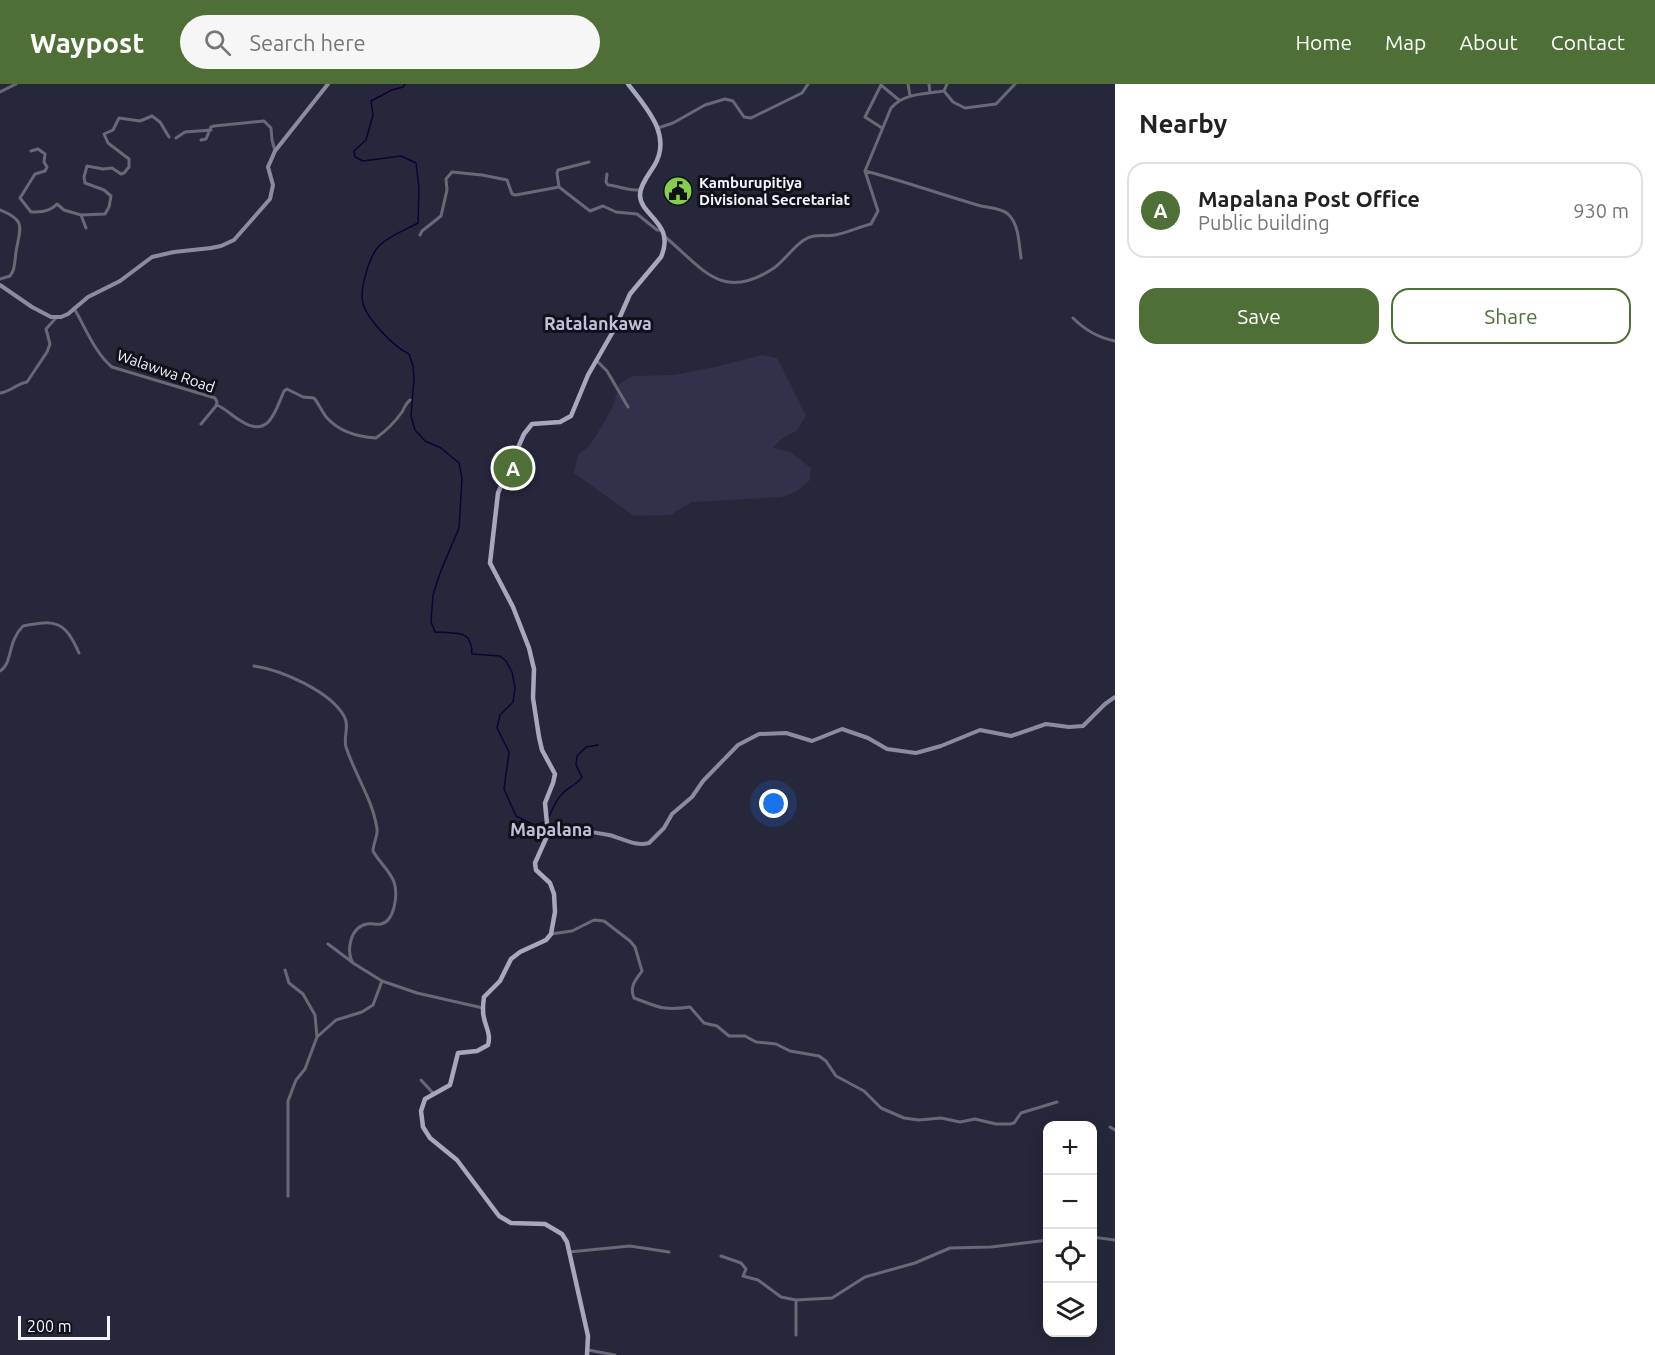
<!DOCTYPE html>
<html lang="en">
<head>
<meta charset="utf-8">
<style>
	body { margin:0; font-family:Ubuntu,sans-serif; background:#f6f6f6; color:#222 }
	.controls { position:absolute; right:18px; bottom:18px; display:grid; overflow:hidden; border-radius:12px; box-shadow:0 3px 15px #0003 }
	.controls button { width:54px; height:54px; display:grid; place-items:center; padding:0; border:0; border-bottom:2px solid #e0e0e0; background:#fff; color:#222; font:30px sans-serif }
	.scale { position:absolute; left:18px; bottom:15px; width:92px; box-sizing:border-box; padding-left:6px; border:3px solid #f3f4ff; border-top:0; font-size:16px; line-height:21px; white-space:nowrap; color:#f3f4ff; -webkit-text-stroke:4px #11111a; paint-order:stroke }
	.you { position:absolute; left:774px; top:720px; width:21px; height:21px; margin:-15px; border:4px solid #fff; border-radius:50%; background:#1a73e8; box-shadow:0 0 0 9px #1a73e833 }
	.badge { display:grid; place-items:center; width:39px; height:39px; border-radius:50%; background:#4e7036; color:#fff; font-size:20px; font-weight:700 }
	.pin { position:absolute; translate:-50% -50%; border:3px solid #fff; box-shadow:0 2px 6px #0006 }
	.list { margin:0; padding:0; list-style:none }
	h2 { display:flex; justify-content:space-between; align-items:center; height:78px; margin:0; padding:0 24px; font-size:26px }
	h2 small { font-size:20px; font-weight:400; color:#767676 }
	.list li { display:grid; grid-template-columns:39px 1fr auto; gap:18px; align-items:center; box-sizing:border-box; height:96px; margin:0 12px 12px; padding:0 12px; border:2px solid #e0e0e0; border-radius:18px }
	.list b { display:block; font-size:22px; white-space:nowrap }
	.list p { margin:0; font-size:20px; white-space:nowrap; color:#767676 }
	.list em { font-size:20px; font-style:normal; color:#767676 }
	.actions { display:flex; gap:12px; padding:18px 24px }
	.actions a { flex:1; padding:14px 0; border:2px solid #4e7036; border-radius:18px; text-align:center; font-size:21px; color:#4e7036 }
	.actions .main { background:#4e7036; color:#fff }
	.icon { flex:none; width:33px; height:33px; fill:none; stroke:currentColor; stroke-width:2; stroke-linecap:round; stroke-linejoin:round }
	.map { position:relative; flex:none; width:1115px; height:1271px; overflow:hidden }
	header { display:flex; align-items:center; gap:36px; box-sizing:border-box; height:84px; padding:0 30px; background:#4e7036; color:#fff }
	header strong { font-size:28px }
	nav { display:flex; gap:33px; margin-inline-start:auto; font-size:21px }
	.search { width:420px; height:54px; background:#f6f6f6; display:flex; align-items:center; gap:15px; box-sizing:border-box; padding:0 21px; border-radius:33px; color:#767676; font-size:22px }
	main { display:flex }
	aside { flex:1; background:#fff }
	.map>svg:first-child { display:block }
</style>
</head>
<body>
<header>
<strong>Waypost</strong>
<div class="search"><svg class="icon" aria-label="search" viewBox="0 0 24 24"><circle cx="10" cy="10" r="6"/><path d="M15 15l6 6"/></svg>Search here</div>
<nav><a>Home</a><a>Map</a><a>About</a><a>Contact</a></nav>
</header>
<main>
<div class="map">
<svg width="1115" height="1271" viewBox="0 0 1115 1271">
	<rect width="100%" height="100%" fill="#27273c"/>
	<path fill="#32314c" d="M762,271L777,274L806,332L796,347L780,356L773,364L790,368L811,384L810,396L797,407L782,413L692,418L670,431L634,432L574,389L578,371L589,362L601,344L614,320L619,300L633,292L674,291L716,283Z"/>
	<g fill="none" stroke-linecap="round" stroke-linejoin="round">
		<path stroke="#0f0037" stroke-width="1.5" d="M405,0L403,3L392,6L371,17L373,31L366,56L354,67L355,73L363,77L401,72L416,79L419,104L418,139C405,146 388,152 378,163C369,174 359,206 363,220C368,236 394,263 409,270L413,282L414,295L411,332L415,346L425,357L441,364L459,379L462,394L459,444L440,489L433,511L431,538L435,548C457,550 472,545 472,570L500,572L506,577L512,588L515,604L513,618L500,631L497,644L509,668L504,705L516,732L534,741L545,738
			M548,734C554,724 554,718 563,709C569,703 578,700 582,693L576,681L577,672L586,663L598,661"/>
		<path stroke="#686974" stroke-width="3" d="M908,0L910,12
			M929,0L930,9
			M944,7L953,18L965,24L996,20L1015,0
			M944,7L947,0
			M0,8L16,0
			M658,44L673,39L705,21L725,15L733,17L744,33L751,34L802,9L808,0
			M882,44L865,33L881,1L899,16
			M176,54L185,48L211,46
			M201,56L206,55L211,43L214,42L264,37L271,44L272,56L275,67
			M31,67L38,65L45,70L44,78L47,83L45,87L35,90L20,114L31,128C41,128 49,128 57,120L64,126L81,131L105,130L109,123L111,112L104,106L85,99L84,93L87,82L103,85L112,84L121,90L124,89L129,83V75L108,59L104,50L113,46L119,34L140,37L152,32L160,38L169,53
			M865,87C904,97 942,111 981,122C990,124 1001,124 1008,130C1019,140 1019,160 1021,174
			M607,90L606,98L608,101C619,102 629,107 641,106
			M559,103L557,89L558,86L589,78
			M0,126C27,137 20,143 16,168C15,175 15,181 13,187L10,192L0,195
			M81,131L86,144
			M420,151L422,147L441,132L447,106L446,95L452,88L482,91L507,96L512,110L516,111L559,103L590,127L603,122L616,128L637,130L657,146H662
			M664,152C703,184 721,219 774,184C785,176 793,163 804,156C815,149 824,153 835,151C847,149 859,143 871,140L878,127L865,87L891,24C904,9 924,10 944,7
			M74,224C85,243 95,269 112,283L215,314L217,318L216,322L201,340
			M1073,234C1085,246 1099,254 1115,257
			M596,276L607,287L628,323
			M0,309C10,308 16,300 27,298L47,268L50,260L46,245L56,234
			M217,321C226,325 232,332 241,337C269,355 275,328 284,307L287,305L303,313L314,314C319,320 322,328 327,334C340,348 359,353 376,354C386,347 395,338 402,328C405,323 405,320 410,316
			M254,582C281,586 330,607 344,632C350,642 343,653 346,663C355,691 373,716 377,745C378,752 373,760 373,767C379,778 390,787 394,798C398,810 395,837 381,840C377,841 371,839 367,840C350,843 346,867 353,879L382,897L417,909L483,924
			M0,587C13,579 7,558 23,542C57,535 65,538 79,569
			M551,850L572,847L594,836L604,837L630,857L635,863L642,887C636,896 629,902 634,914C659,923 662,927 690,923L704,939L717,942L729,952H745L756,958L776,960L790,967L819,972L826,977L836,992L864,1007L881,1024L904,1034L919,1036L941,1034L960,1038L975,1035L996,1040H1010L1014,1039L1021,1029L1057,1018
			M328,860L352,878
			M285,886L289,899L303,910L315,931L317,953
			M421,996L433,1009
			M1110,1043L1115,1046
			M288,1112V1017L296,996L305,985L317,953L336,936L362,928L373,921L382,897
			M1092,1153L1115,1156
			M569,1168L630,1162L669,1168
			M721,1172L741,1179L746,1185L743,1192L758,1196L781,1213L796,1216
			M796,1251V1216L832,1214L865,1193L915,1179L950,1164L991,1163L1048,1156"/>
		<path stroke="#686974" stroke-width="3" d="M588,1266L615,1271"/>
		<path stroke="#8c8c9e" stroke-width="4" d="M0,201L32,223L51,233H61L68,230L88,213L120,197L152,173L174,168L211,164L221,162L234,156L270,115L273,101L268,83L275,67L328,0
			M548,750C569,747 587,746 609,751C622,754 635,763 649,759L664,744L672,730L692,713L703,697L738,661L759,650L786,649L812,657L842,645L868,654L887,665L916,669L941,662L980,646L1011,652L1046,640L1069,643L1083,642L1105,620L1115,613"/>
		<path stroke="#a7a7be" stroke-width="4.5" d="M587,1271L588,1252L567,1158L562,1150L545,1140L511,1139L499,1132L457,1076L430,1054L423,1043L421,1027L425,1015L450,1001L458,969L477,967L488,961C491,950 486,944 484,934C482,927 483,920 484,913L500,897L511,875L520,868L546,856L551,850L555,828L554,810L550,799L536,786L535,779L548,750L545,719L553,699L555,690L542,666L539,653L533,614L534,585L529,564L513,523L490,479L498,409L524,350L532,340L560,338L571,332L588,291L615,244L630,210L661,173C676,139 640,132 640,111C640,101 649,90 654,82C673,51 646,24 628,0"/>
	</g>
	<defs>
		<g id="civic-disc" transform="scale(1.5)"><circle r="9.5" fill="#84d04e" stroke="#11111a"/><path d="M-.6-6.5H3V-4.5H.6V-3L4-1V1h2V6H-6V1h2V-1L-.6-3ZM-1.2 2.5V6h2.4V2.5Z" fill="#111"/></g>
	</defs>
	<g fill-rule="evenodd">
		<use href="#civic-disc" x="678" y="107"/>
	</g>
	<g text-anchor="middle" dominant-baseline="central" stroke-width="6" stroke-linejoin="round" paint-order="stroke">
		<g font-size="15" font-weight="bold" fill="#f3f4ff" stroke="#11111a" text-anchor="start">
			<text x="699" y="98">Kamburupitiya<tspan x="699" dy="17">Divisional Secretariat</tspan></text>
		</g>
		<g font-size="15" fill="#f3f4ff" stroke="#11111a">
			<text transform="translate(166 287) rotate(19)">Walawwa Road</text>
		</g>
		<g font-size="18" font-weight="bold" fill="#c0c0db" stroke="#11111a">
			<text x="598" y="239">Ratalankawa</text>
			<text x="551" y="745">Mapalana</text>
		</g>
	</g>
</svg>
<div class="controls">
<button>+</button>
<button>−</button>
<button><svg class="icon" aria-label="locate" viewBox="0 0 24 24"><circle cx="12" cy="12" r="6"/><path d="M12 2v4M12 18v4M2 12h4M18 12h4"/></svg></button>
<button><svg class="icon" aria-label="layers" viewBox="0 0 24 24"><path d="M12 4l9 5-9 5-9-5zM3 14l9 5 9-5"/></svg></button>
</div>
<div class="scale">200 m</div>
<div class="you"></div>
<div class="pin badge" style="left:513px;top:384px">A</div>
</div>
<aside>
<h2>Nearby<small></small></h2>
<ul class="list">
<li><span class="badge">A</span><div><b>Mapalana Post Office</b><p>Public building</p></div><em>930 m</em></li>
</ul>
<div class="actions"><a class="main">Save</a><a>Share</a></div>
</aside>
</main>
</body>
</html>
